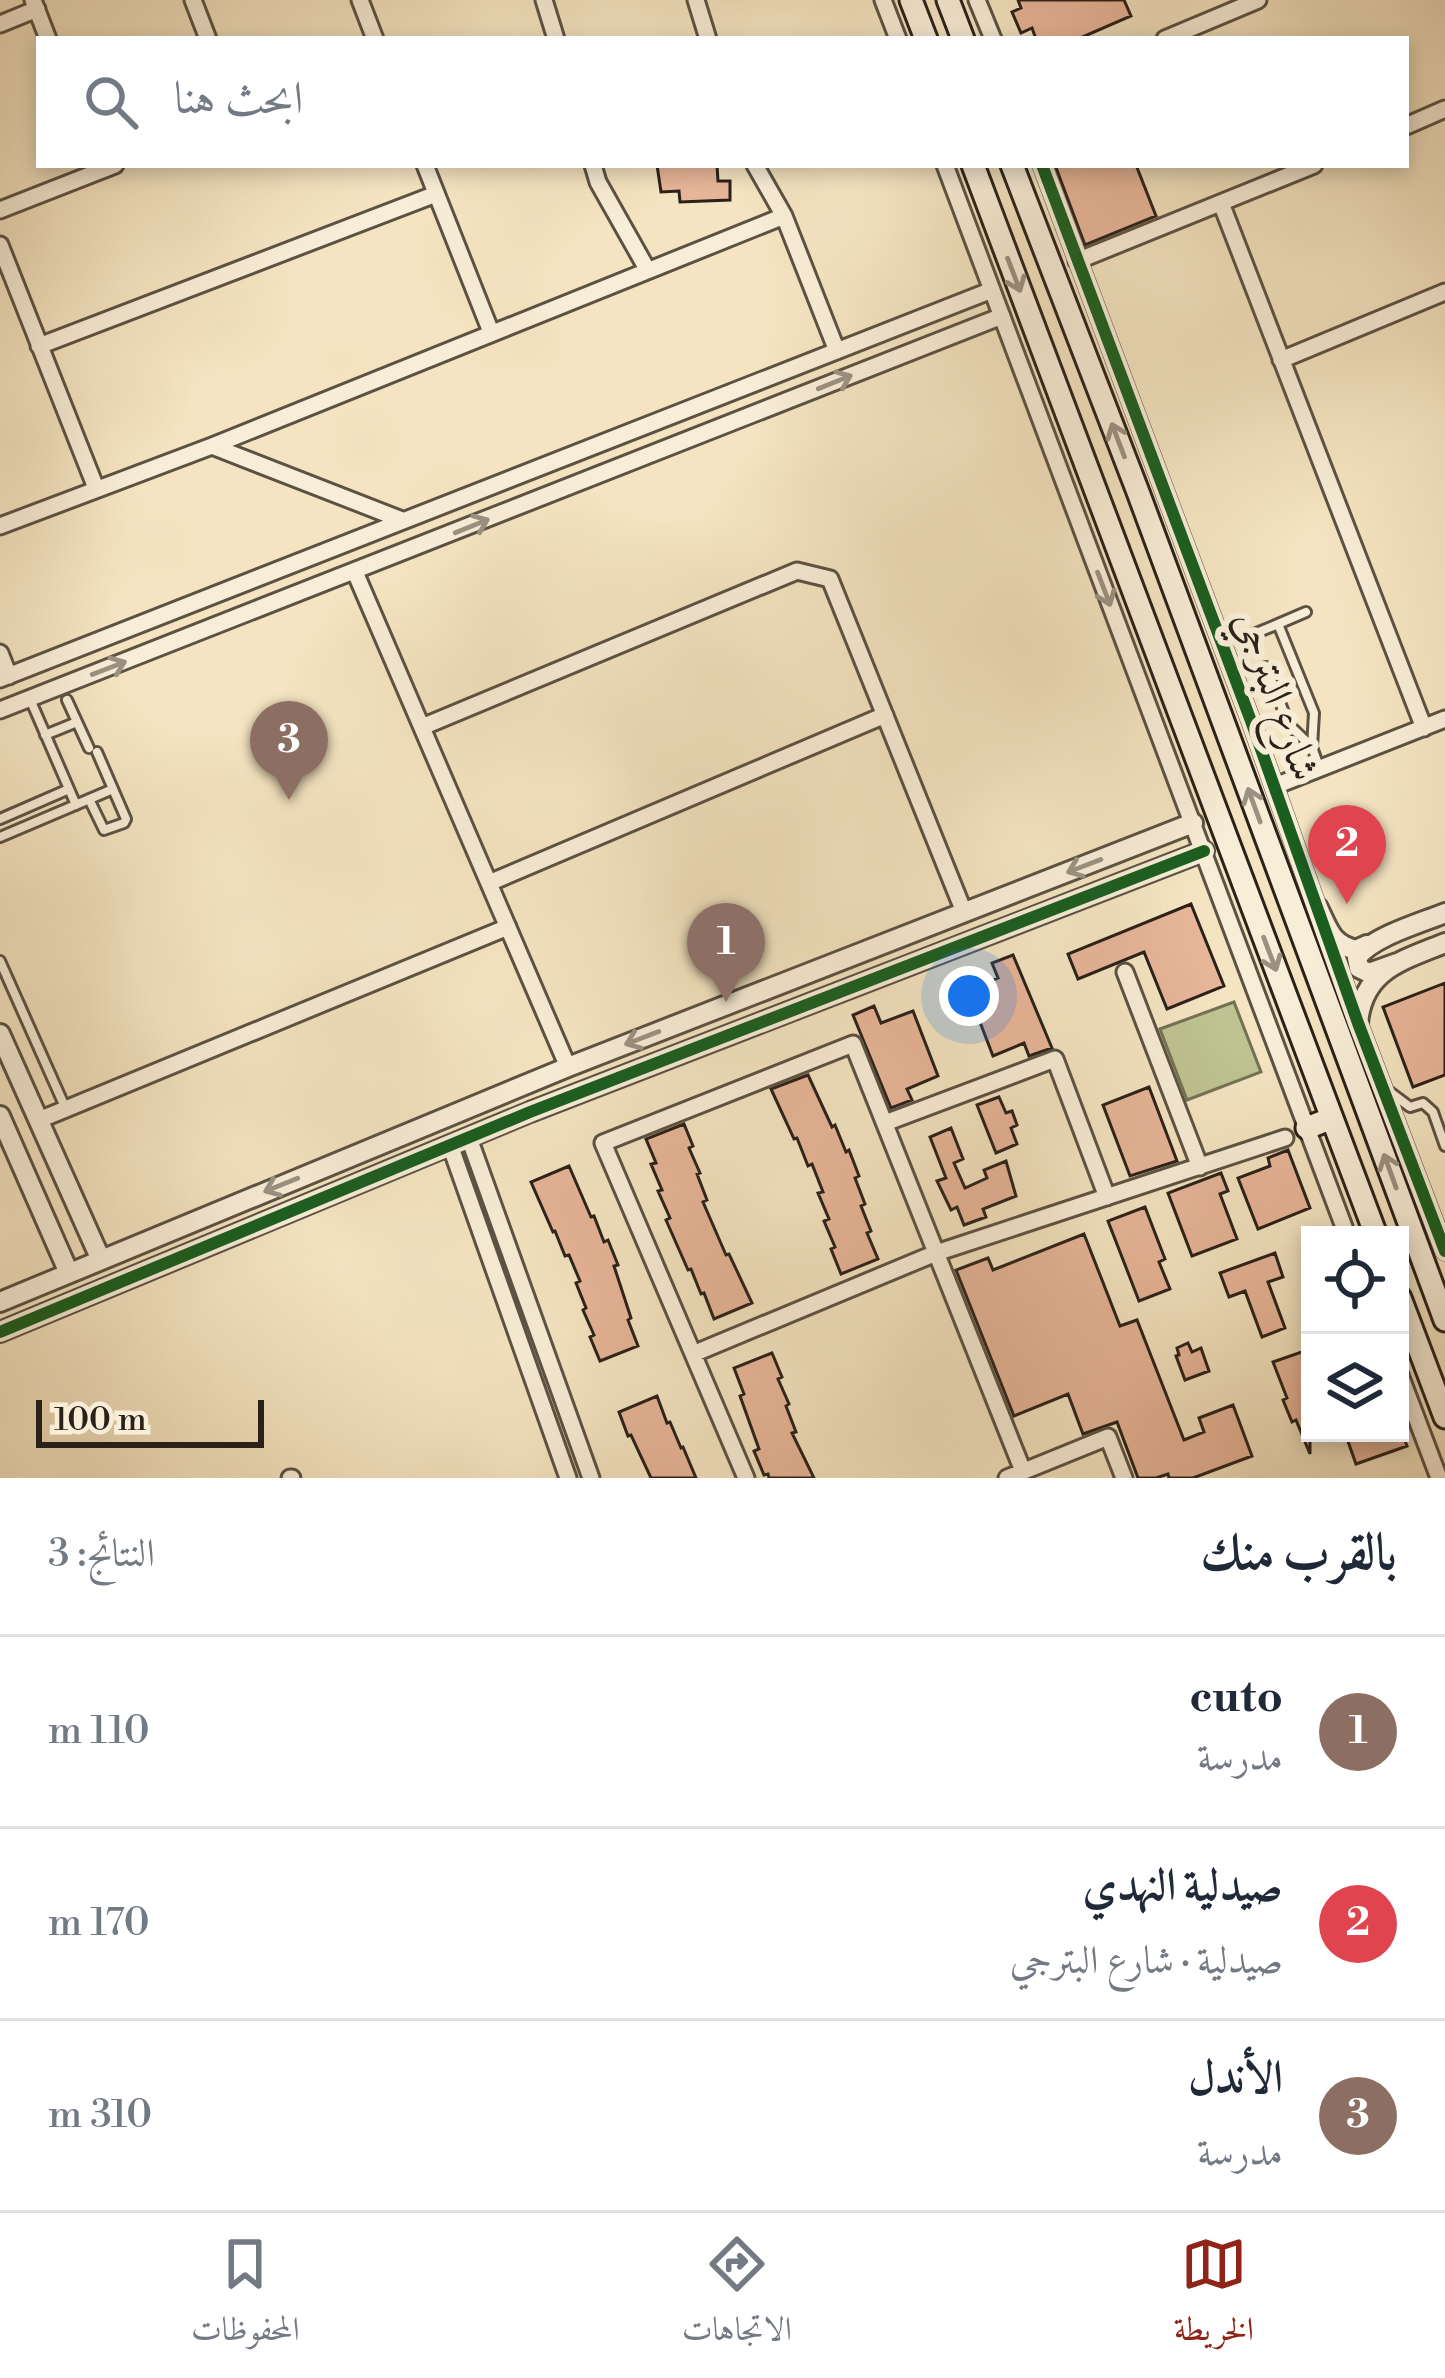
<!DOCTYPE html>
<html lang="ar">
<head>
<meta charset="utf-8">
<style>
	body { margin:0; font-family:"Libre Bodoni",Amiri,serif; background:#f6f6f7; color:#1f2937; direction:rtl }
	.controls { position:absolute; right:36px; bottom:36px; display:grid; overflow:hidden; border-radius:0px; box-shadow:0 6px 18px #0003 }
	.controls button { width:108px; height:108px; display:grid; place-items:center; padding:0; border:0; border-bottom:3px solid #e0e1e3; background:#fff; color:#1f2937; font:60px sans-serif }
	.scale { position:absolute; left:36px; bottom:30px; width:228px; box-sizing:border-box; padding-left:12px; border:6px solid #2a2119; border-top:0; font-size:33px; line-height:42px; white-space:nowrap; color:#2a2119; -webkit-text-stroke:9px #f8edd7; paint-order:stroke }
	.you { position:absolute; left:969px; top:996px; width:42px; height:42px; margin:-30px; border:9px solid #fff; border-radius:50%; background:#1a73e8; box-shadow:0 0 0 18px #1a73e833 }
	.badge { display:grid; place-items:center; width:78px; height:78px; border-radius:50%; background:#8f2418; color:#fff; font-size:39px; font-weight:700 }
	.pin { position:absolute; translate:-50% -99px; filter:drop-shadow(0 3px 6px #0008) }
	.pin::after { content:''; position:absolute; top:63px; width:42px; height:36px; background:inherit; clip-path:polygon(0 0,100% 0,50% 100%) }
	.list { margin:0; padding:0; list-style:none }
	h2 { display:flex; justify-content:space-between; align-items:center; height:156px; margin:0; padding:0 48px; font-size:51px }
	h2 small { font-size:39px; font-weight:400; color:#747a83 }
	.list li { display:grid; grid-template-columns:78px 1fr auto; gap:36px; align-items:center; box-sizing:border-box; height:192px; padding:0 48px; border-top:3px solid #e0e1e3 }
	.list b { display:block; font-size:45px; white-space:nowrap }
	.list p { margin:0; font-size:39px; white-space:nowrap; color:#747a83 }
	.list em { font-size:39px; font-style:normal; color:#747a83 }
	.icon { flex:none; width:66px; height:66px; fill:none; stroke:currentColor; stroke-width:2; stroke-linecap:round; stroke-linejoin:round }
	.map { position:relative; flex:none; width:1445px; height:1478px; overflow:hidden; direction:ltr }
	.search { position:absolute; background:#fff; box-shadow:0 6px 18px #0003; left:36px; right:36px; top:36px; height:132px; display:flex; align-items:center; gap:30px; box-sizing:border-box; padding:0 42px; border-radius:0px; color:#747a83; font-size:45px }
	.sheet { height:732px; background:#fff }
	nav { display:flex; justify-content:space-around; align-items:center; box-sizing:border-box; height:168px; border-top:3px solid #e0e1e3; background:#fff; font-size:33px; color:#747a83 }
	nav a { display:grid; justify-items:center; gap:6px }
	nav .on { color:#8f2418 }
	.map>svg:first-child { display:block }
</style>
</head>
<body>
<div class="map">
<svg width="1445" height="1478" viewBox="0 0 1445 1478">
	<rect width="100%" height="100%" fill="#f4e4c1"/>
	<filter id="stains"><feTurbulence type="fractalNoise" baseFrequency=".00167" numOctaves="4"/><feColorMatrix values="0 0 0 0 .2 0 0 0 0 .09 0 0 0 0 .02 0 0 0 .5 -.17"/></filter>
	<radialGradient id="worn" r=".72"><stop offset=".6" stop-color="#630" stop-opacity="0"/><stop offset="1" stop-color="#630" stop-opacity=".3"/></radialGradient>
	<path fill="#bec391" stroke="#747255" stroke-width="3" d="M1234,1002L1261,1072L1187,1100L1160,1029Z"/>
	<path fill="#e7b598" stroke="#2a2119" stroke-width="3" d="M1018,0H1124L1131,16L1078,39H1036L1032,28L1021,33L1012,12L1021,8Z
		M657,165H717L718,181H730V200L680,202L679,191L661,192Z
		M1055,165H1136L1156,216L1085,245Z
		M1191,904L1224,986L1167,1009L1144,952L1078,979L1068,954Z
		M1013,955L1052,1048L1029,1056L1024,1043L993,1056L968,991L998,978L992,963Z
		M1445,983V1075L1413,1087L1383,1007Z
		M874,1006L881,1023L913,1011L938,1076L907,1089L912,1100L891,1108L853,1015Z
		M808,1075L832,1127L835,1125L846,1152L849,1150L859,1176L855,1178L865,1204L861,1206L871,1231L867,1233L878,1259L841,1274L831,1249L835,1247L824,1221L829,1219L818,1193L823,1192L812,1164L808,1166L797,1138L794,1139L771,1089Z
		M1149,1087L1177,1161L1130,1176L1103,1105Z
		M999,1097L1006,1113L1012,1111L1017,1125L1011,1128L1017,1144L996,1153L977,1105Z
		M684,1124L693,1146L689,1148L700,1173L697,1174L707,1200L703,1202L726,1255L729,1254L752,1303L714,1319L704,1293L701,1294L691,1269L688,1270L666,1220L670,1218L658,1191L662,1190L651,1164L656,1163L646,1139Z
		M951,1128L963,1159L954,1163L965,1188L987,1178L984,1170L1006,1161L1016,1196L983,1209L986,1217L964,1225L957,1207L951,1210L937,1181L946,1178L930,1137Z
		M1288,1150L1310,1208L1258,1229L1238,1178L1270,1166L1268,1158Z
		M569,1166L591,1217L594,1216L604,1242L608,1240L618,1265L614,1266L631,1318L628,1320L638,1346L600,1361L590,1337L594,1335L583,1310L586,1308L576,1283L580,1281L569,1255L565,1256L555,1231L553,1232L531,1182Z
		M1221,1173L1228,1191L1220,1194L1237,1239L1192,1256L1168,1193Z
		M1145,1207L1165,1259L1159,1262L1170,1289L1139,1301L1108,1221Z
		M1084,1234L1120,1326L1137,1320L1184,1440L1204,1432L1199,1418L1233,1405L1252,1456L1193,1478H1169L1168,1474L1156,1478H1138L1117,1422L1083,1434L1068,1394L1014,1416L956,1270L988,1258L993,1270Z
		M1275,1253L1283,1277L1268,1282L1285,1328L1262,1337L1245,1291L1229,1297L1220,1273Z
		M1188,1343L1192,1352L1201,1348L1209,1371L1185,1380L1176,1356L1179,1355L1177,1348Z
		M1310,1349V1454L1296,1420L1292,1422L1283,1400L1287,1398L1273,1362Z
		M772,1353L782,1377L778,1379L789,1404L786,1406L796,1432L792,1433L814,1478H769L768,1474L764,1475L754,1451L759,1449L740,1396L744,1394L734,1368Z
		M657,1396L667,1423L670,1422L681,1448L683,1447L696,1478H651L631,1435L628,1436L619,1412Z
		M1345,1433H1402L1407,1446L1356,1464Z"/>
	<g fill="none" stroke-linecap="round" stroke-linejoin="round">
		<g stroke="#5c5243" stroke-width="14">
			<path id="service" d="M1278,624L1306,612
				M1249,636L1278,624L1314,713L1312,747L1319,767
				M1266,667L1289,725L1311,746
				M30,699L76,805
				M67,700L89,748
				M45,735L77,722
				M89,799L104,830L124,823L126,819L97,752
				M0,819L69,789
				M0,837L113,789
				M0,961L65,1107
				M1390,1092L1410,1107L1423,1103L1433,1112L1445,1146"/>
		</g>
		<g stroke="#5c5243" stroke-width="21">
			<path id="minor" d="M33,0L48,39
				M193,0L208,39
				M360,0L375,39
				M544,0L556,39
				M696,0L708,39
				M883,0L898,39
				M977,0L993,39
				M0,24L37,9
				M1165,39L1258,0
				M1406,126L1445,109
				M425,165L491,332
				M593,165L598,182L647,269
				M755,165L784,216L837,351
				M945,165L1347,1235
				M1042,165L1251,721L1358,1023L1445,1251
				M1221,203L1424,728
				M0,210L115,165
				M0,245L96,488
				M1077,261L1314,165
				M39,346L436,194
				M1281,360L1445,292
				M212,446L402,520
				M0,526L212,446L784,216
				M355,572L568,1067
				M0,653L9,676
				M0,679L992,290
				M0,710L1002,316
				M422,727L797,571L830,579L964,912
				M1275,786L1445,719
				M489,883L885,715
				M1125,972L1200,1167
				M39,1120L508,927
				M885,1123L1055,1059L1107,1197
				M469,1138L591,1478
				M450,1145L568,1478
				M693,1354L936,1253L1285,1138
				M1400,1375L1439,1478
				M290,1478H292
				M746,1478L603,1143L853,1044L1023,1471
				M1007,1478L1108,1437L1124,1478"/>
		</g>
		<g stroke="#5c5243" stroke-width="24">
			<path id="tertiary" d="M1318,908C1329,930 1331,944 1356,950L1367,945
				M1397,963L1369,973L1359,968L1357,958C1371,937 1421,923 1445,913
				M1358,1023C1363,970 1401,961 1445,943
				M0,1034L101,1260
				M0,1116L69,1273
				M0,1302L568,1067L1193,823
				M0,1332L530,1112L1204,851"/>
		</g>
		<g stroke="#2a2119" stroke-width="27">
			<path id="secondary" d="M911,0L926,39
				M948,0L963,39
				M973,165L1376,1235
				M1012,165L1138,492L1445,1320
				M1307,1128L1332,1118
				M1400,1298L1445,1417"/>
		</g>
		<use href="#service" stroke="#f8edd7" stroke-width="8"/>
		<use href="#minor" stroke="#f8edd7" stroke-width="15"/>
		<use href="#tertiary" stroke="#f8edd7" stroke-width="18"/>
		<use href="#secondary" stroke="#f8edd7" stroke-width="21"/>
		<g stroke="#f8edd7" stroke-width="20">
			<path id="cycleway" d="M1042,165L1251,721L1358,1023L1445,1251
				M0,1332L530,1112L1204,851"/>
		</g>
		<use href="#cycleway" stroke="#1b5e20" stroke-width="12"/>
	</g>
	<defs><path id="oneway-shaft" d="M-6 0H5M1.5-3L5.5 0L1.5 3" fill="none" stroke-width="1.6" stroke-linecap="round" stroke-linejoin="round" transform="scale(3)"/></defs>
	<g stroke="#9b9182">
		<use href="#oneway-shaft" transform="translate(1014 275) rotate(69)"/>
		<use href="#oneway-shaft" transform="translate(835 382) rotate(-22)"/>
		<use href="#oneway-shaft" transform="translate(1118 440) rotate(-111)"/>
		<use href="#oneway-shaft" transform="translate(472 526) rotate(-22)"/>
		<use href="#oneway-shaft" transform="translate(1104 589) rotate(69)"/>
		<use href="#oneway-shaft" transform="translate(109 668) rotate(-21)"/>
		<use href="#oneway-shaft" transform="translate(1254 805) rotate(-110)"/>
		<use href="#oneway-shaft" transform="translate(1084 866) rotate(159)"/>
		<use href="#oneway-shaft" transform="translate(1270 954) rotate(69)"/>
		<use href="#oneway-shaft" transform="translate(642 1038) rotate(159)"/>
		<use href="#oneway-shaft" transform="translate(1390 1171) rotate(-110)"/>
		<use href="#oneway-shaft" transform="translate(281 1185) rotate(158)"/>
	</g>
	<g text-anchor="middle" dominant-baseline="central" stroke-width="12" stroke-linejoin="round" paint-order="stroke">
		<g font-size="42" fill="#2a2119" stroke="#f8edd7">
			<text transform="translate(1276 696) rotate(70)">شارع البترجي</text>
		</g>
	</g>
	<rect width="100%" height="100%" filter="url(#stains)"/>
	<rect width="100%" height="100%" fill="url(#worn)"/>
</svg>
<div class="controls">
<button><svg class="icon" aria-label="locate" viewBox="0 0 24 24"><circle cx="12" cy="12" r="6"/><path d="M12 2v4M12 18v4M2 12h4M18 12h4"/></svg></button>
<button><svg class="icon" aria-label="layers" viewBox="0 0 24 24"><path d="M12 4l9 5-9 5-9-5zM3 14l9 5 9-5"/></svg></button>
</div>
<div class="scale">100 m</div>
<div class="you"></div>
<div class="pin badge" style="left:726px;top:1002px;background:#8d6e63">1</div>
<div class="pin badge" style="left:1347px;top:904px;background:#e0444e">2</div>
<div class="pin badge" style="left:289px;top:800px;background:#8d6e63">3</div>
<div class="search"><svg class="icon" aria-label="search" viewBox="0 0 24 24"><circle cx="10" cy="10" r="6"/><path d="M15 15l6 6"/></svg>ابحث هنا</div>
</div>
<section class="sheet">
<h2>بالقرب منك<small>النتائج: 3</small></h2>
<ul class="list">
<li><span class="badge" style="background:#8d6e63">1</span><div><b>cuto</b><p>مدرسة</p></div><em>110 m</em></li>
<li><span class="badge" style="background:#e0444e">2</span><div><b>صيدلية النهدي</b><p>صيدلية · شارع البترجي</p></div><em>170 m</em></li>
<li><span class="badge" style="background:#8d6e63">3</span><div><b>الأندل</b><p>مدرسة</p></div><em>310 m</em></li>
</ul>
</section>
<nav>
<a class="on"><svg class="icon" aria-label="map" viewBox="0 0 24 24"><path d="M3 6l6-2 6 2 6-2v14l-6 2-6-2-6 2zM9 4v14M15 6v14"/></svg>الخريطة</a>
<a><svg class="icon" aria-label="directions" viewBox="0 0 24 24"><path d="M12 3l9 9-9 9-9-9zM9 14v-3h6M13 9l2 2-2 2"/></svg>الاتجاهات</a>
<a><svg class="icon" aria-label="saved" viewBox="0 0 24 24"><path d="M7 4h10v16l-5-4-5 4z"/></svg>المحفوظات</a>
</nav>
</body>
</html>
